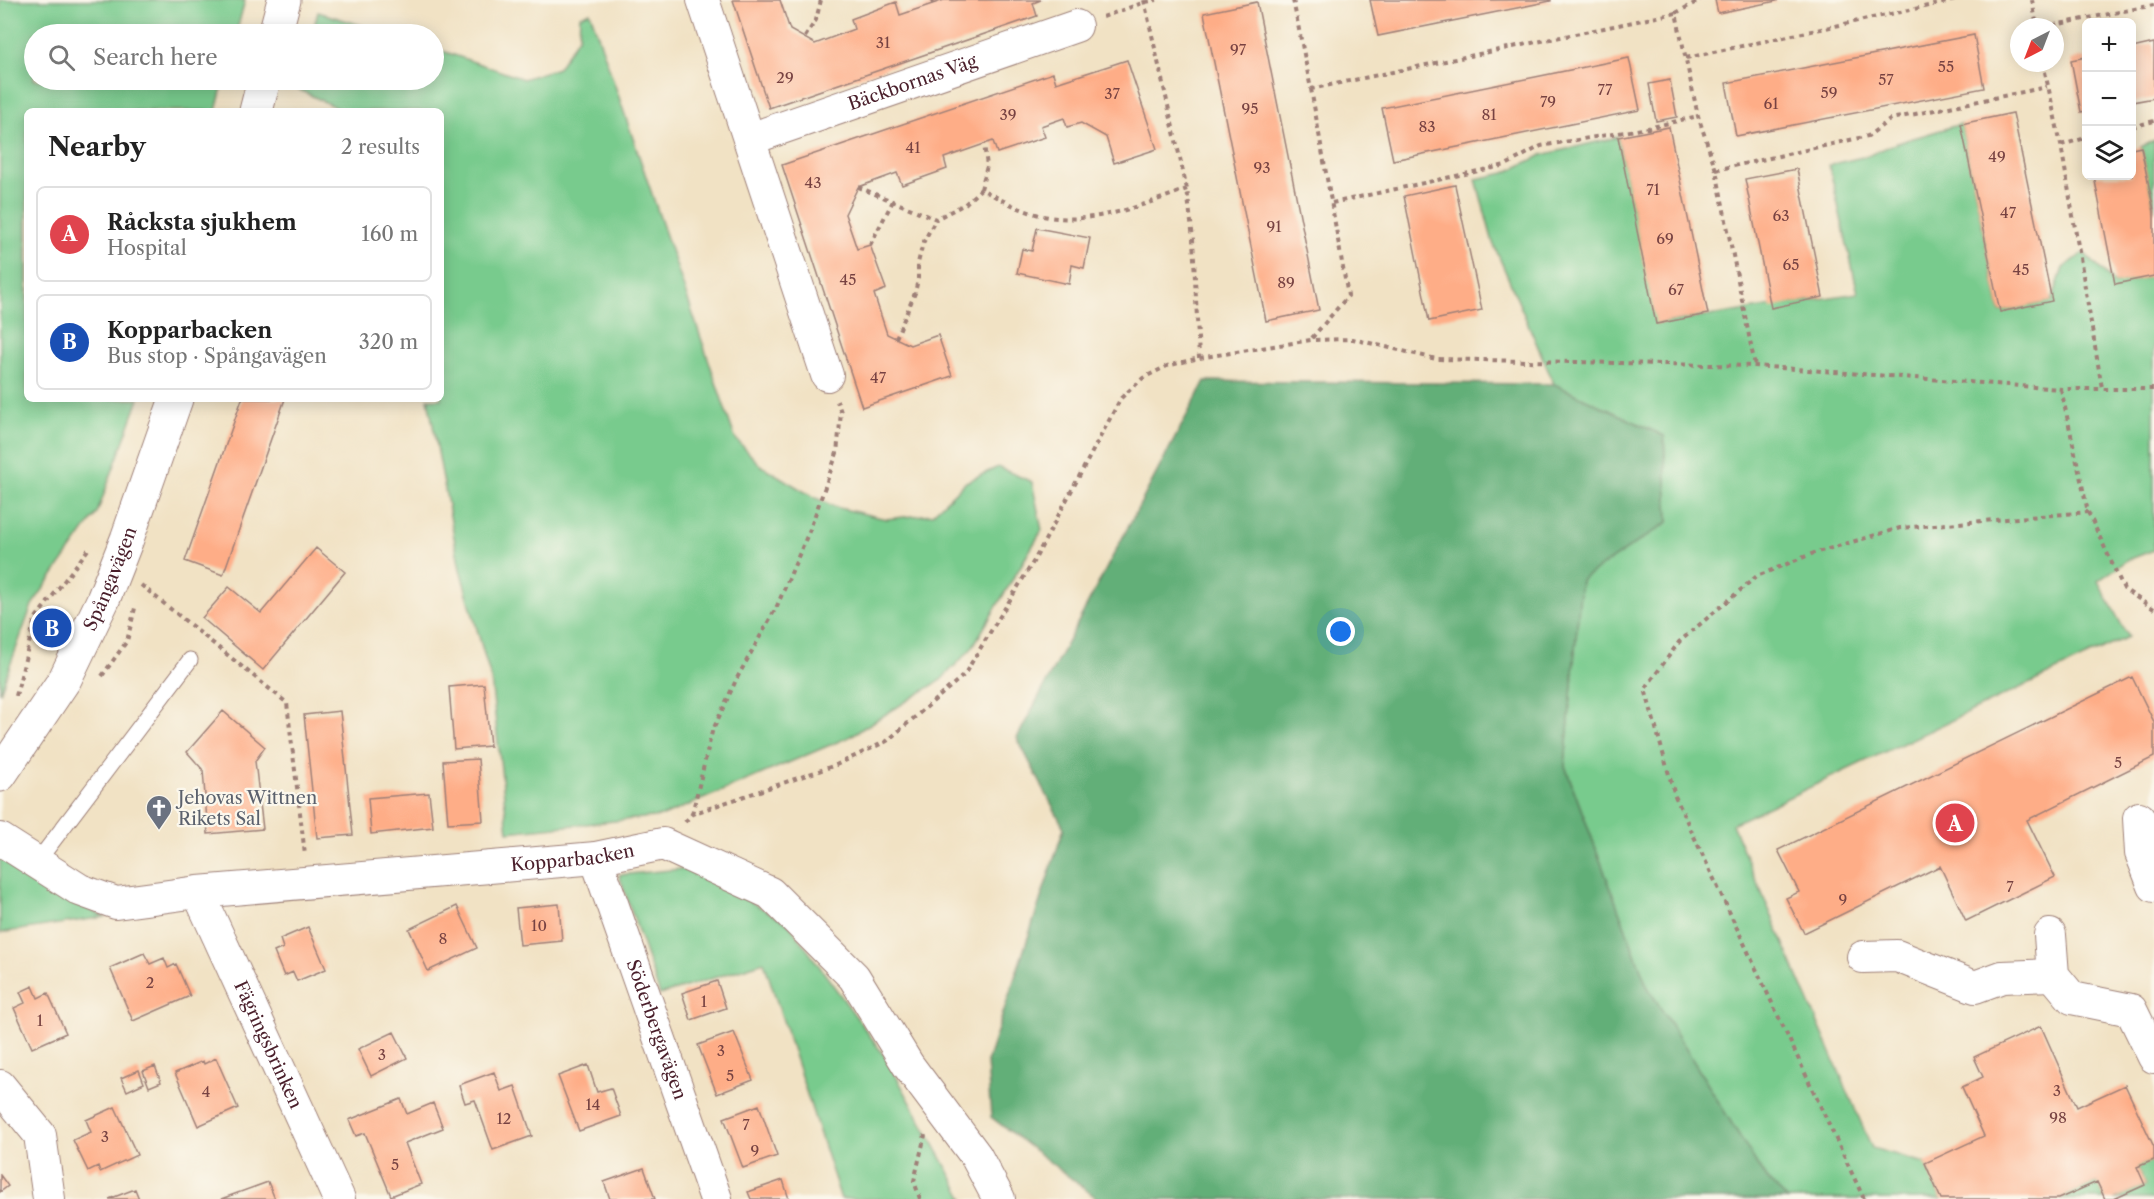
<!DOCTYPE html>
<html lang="en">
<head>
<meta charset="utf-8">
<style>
	body { margin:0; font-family:"Libre Caslon Text",serif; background:#f2f2f2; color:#222 }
	.controls { position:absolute; right:18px; top:18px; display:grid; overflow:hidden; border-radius:9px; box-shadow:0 3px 15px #0003 }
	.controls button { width:54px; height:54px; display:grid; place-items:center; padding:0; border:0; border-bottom:2px solid #e0e0e0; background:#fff; color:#222; font:30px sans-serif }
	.compass { position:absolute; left:2010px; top:18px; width:54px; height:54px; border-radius:50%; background:#fff; box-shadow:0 3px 15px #0003; rotate:222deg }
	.you { position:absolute; left:1341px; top:632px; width:21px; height:21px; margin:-15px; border:4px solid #fff; border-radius:50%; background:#1a73e8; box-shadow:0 0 0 9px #1a73e833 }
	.badge { display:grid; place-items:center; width:39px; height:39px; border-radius:50%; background:#ea580c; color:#fff; font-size:20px; font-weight:700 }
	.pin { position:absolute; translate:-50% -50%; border:3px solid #fff; box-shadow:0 2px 6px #0006 }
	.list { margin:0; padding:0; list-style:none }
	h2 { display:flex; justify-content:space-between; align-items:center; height:78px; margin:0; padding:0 24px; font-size:26px }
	h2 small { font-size:20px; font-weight:400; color:#767676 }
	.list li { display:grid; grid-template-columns:39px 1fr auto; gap:18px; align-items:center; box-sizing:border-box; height:96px; margin:0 12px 12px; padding:0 12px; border:2px solid #e0e0e0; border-radius:9px }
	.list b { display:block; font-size:22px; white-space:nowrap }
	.list p { margin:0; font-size:20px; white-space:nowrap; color:#767676 }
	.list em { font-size:20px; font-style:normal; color:#767676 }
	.icon { flex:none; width:33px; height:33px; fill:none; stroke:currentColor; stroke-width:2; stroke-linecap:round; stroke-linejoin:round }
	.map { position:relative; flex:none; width:2154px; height:1199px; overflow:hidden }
	.search { position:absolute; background:#fff; box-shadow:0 3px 15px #0003; left:24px; top:24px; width:420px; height:66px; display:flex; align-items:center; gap:15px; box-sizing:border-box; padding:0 21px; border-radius:33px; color:#767676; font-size:22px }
	.panel { position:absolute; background:#fff; box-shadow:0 3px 15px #0003; left:24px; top:108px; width:420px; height:294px; border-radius:9px }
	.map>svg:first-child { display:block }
</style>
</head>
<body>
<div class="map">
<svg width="2154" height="1199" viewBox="0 0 2154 1199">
	<rect width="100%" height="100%" fill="#fbf7ec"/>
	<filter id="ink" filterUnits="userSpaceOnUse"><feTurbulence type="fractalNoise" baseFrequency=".0167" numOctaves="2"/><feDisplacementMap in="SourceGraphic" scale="12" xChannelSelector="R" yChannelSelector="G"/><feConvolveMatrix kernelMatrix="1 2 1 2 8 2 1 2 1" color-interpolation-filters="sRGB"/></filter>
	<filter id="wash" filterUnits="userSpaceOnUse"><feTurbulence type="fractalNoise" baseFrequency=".008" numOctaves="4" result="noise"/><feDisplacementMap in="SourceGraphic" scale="24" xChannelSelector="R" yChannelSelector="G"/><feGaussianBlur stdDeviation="1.35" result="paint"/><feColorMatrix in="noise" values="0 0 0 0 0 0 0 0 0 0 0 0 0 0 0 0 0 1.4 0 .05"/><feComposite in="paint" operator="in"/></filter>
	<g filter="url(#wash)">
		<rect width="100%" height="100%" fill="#f1e2c4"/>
		<path fill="#78cb8d" stroke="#61755c" stroke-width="1.5" d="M0,0H245L236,34H34V80H224L216,111H27V399H139L97,513L32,605L0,693Z
			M318,12L390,34H312Z
			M590,12L735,438L760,465L810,495L835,507L886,519L932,514L966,482L998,467L1032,482L1042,530L972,648L941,680L849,737L663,816L508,832L491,679L460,569L428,399H441V111H343L298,89L301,80H434V48L523,79L558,68L579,36L580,16Z
			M1961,124L2000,312L2052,301L2063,268L2084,253L2115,284L2154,276V550L2128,560L2098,581L2128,637L1732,824L1872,1148L1925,1163L1941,1199H1788L1766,1179L1647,986L1565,766L1581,580L1668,522L1664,436L1554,384L1493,243L1476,179L1505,173L1542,155L1618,137L1657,324L1858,293L1829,165L1867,156L1897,143Z
			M2154,140V211L2141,147Z
			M0,856L68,900L105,917L0,933Z
			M691,868L788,923L886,1058L964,1199H841L764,962L660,995L619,875Z
			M2154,1160V1199H2114L2145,1185L2137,1167Z
			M2097,1182L2105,1199H2058Z"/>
		<path fill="#62af78" stroke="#566752" stroke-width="1.5" d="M1205,381L1554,384L1664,436L1668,522L1581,580L1565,766L1647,986L1766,1179L1788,1199H1098L991,1117L987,1062L1064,828L1017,738Z"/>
		<g id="blocks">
			<path fill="#fead87" d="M733,0H780L790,30L815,44L854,29L851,19L896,2L900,15L944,0H1041L1033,3L1037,16L769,108Z
				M1370,0H1551V1L1378,36Z
				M1715,0H1777V1L1718,13Z
				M1257,2L1319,310L1266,321L1204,13Z
				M1974,35L1984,88L1736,136L1726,83Z
				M2154,43V98L2132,102V48Z
				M2086,57V111L2081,112L2071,60Z
				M1629,58L1640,110L1393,160L1382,108Z
				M1127,60L1157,149L1114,163L1106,137L1081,123L1067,127L1064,118L1041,126L1045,137L997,153L993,141L944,158L947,169L902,185L897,173L858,187L845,214L857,249L870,245L886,289L874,294L887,334L910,345L938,335L952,376L862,407L782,165L1053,73L1056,83Z
				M1670,80L1677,117L1656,121L1649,84Z
				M2013,113L2052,301L2000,312L1961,124Z
				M1669,127L1708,314L1656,324L1618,137Z
				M2141,147L2154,211V276L2115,284L2094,176H2132V149Z
				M1797,169L1823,297L1771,308L1745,179Z
				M1455,185L1482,310L1429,321L1404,196Z
				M1037,228L1090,238L1084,268L1072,265L1069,284L1017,273L1022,249L1032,251Z
				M242,399H285L223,575L185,561Z
				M316,548L345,572L263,670L202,618L229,587L261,613Z
				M2132,677L2154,722V757L2027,820L2055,877L1966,921L1940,866L1804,933L1786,898L1799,892L1778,850Z
				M484,684L490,746L454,749L449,687Z
				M223,711L265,747L255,761L263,829L208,834L203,770L187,752Z
				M340,711L353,835L317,838L304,715Z
				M478,759L483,821L448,823L443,761Z
				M429,793L433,827L371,834L368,798Z
				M559,904L562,941L520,945L516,908Z
				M457,906L477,948L428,971L409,929Z
				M308,927L326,969L297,981L293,972L284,976L274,952L283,948L280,939Z
				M144,953L150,964L164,958L168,968L176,964L190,996L133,1021L110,968Z
				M717,981L726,1008L691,1020L682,993Z
				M33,986L38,998L48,993L66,1033L32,1048L14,1008L25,1003L20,992Z
				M2041,1026L2077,1107L2125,1085L2154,1147V1160L2137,1167L2145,1185L2114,1199H2105L2097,1182L2058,1199H1941L1925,1163L1984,1136L1962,1087L1983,1077L1974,1057Z
				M394,1032L407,1058L371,1076L358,1049Z
				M734,1032L753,1080L717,1094L698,1045Z
				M216,1058L238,1108L198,1126L175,1073L203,1061L204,1064Z
				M588,1065L597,1092L611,1088L621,1116L579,1131L558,1076Z
				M155,1066L161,1082L149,1087L143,1071Z
				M139,1070L144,1083L127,1091L121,1078Z
				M494,1072L501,1091L515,1086L532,1136L493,1150L475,1100L465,1103L459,1085Z
				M401,1099L407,1114L433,1103L443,1128L405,1143L421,1184L391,1196L365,1133L356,1136L349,1120Z
				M759,1105L777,1156L743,1168L724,1118Z
				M115,1107L137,1155L100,1172L98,1166L88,1171L73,1140L91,1132L86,1120Z
				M644,1168L655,1199H610L604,1182Z
				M0,1175L8,1186L0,1192Z
				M783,1180L789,1199H751L748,1192Z
				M268,1182L275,1199H221Z
				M135,1189L139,1199H109Z"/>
		</g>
	</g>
	<g filter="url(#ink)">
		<use href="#blocks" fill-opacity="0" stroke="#9e8078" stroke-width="1.5"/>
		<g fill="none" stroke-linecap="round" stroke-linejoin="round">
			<g stroke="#9e8078" stroke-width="17">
				<path id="service" d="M37,862L190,660"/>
			</g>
			<g stroke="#9e8078" stroke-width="34">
				<g id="minor">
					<path d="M703,0L827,375"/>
					<path id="s1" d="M750,139L1076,26"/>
					<path d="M2139,818L2141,853L2154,886"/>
					<path id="s2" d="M0,839L80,890L116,903L198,892L596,858L663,844L770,893L854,977L908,1065L976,1156L999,1199"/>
					<path id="s3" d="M596,858L716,1199"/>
					<path id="s4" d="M198,892L339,1199"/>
					<path d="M2050,935L2053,975L2072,998L2131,1010L2154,1057"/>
					<path d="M1863,957L1897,956L1975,987L2002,977L2053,975"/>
					<path d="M0,1086L40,1135L49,1199"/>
				</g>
			</g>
			<g stroke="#9e8078" stroke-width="35">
				<g id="tertiary">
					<path d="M275,34L284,0"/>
					<path d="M256,111L264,80"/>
					<path id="s5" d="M0,775L65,679L103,600L127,539L176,399"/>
				</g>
			</g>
			<path stroke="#9e8078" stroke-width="4" stroke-dasharray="4.5 4.5" stroke-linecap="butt" d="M932,0L933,4
				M1144,0L1187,189L1193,239L1199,358
				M1293,0L1311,89L1676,13L1698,116L1716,170L1755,366
				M2032,0L2037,27
				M1676,13L1700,0
				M1103,17L1145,2L1157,0
				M2044,27L2154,5
				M805,37L816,20L821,0
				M1686,58L1956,0
				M2043,63L2061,145L2102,388
				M1311,89L1348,296L1311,339
				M2132,127L2154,121
				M2061,145L2086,138
				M1716,170L1868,136L1891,119L2047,87
				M858,187L936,219L965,204L981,189C1002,200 1024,213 1049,217C1096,224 1143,205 1187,189
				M981,189L987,166L984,144
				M1332,203L1506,165L1541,146L1648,128L1698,116
				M870,245L893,201
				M896,338L915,293L918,279V263L923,243L936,219
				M2061,389L2088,512L2124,589L2154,609
				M141,585L287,703L305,855
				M102,676L127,641L135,608
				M16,696L35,619L90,547
				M692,814L712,732L737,678L777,606L810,529L837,453L841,412L837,401
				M685,822L692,814L836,765L887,741L964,675L1035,559L1121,398L1143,378L1167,366L1199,358L1311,340L1353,339L1436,359L1755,366L2061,389H2154
				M920,1199L914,1181L925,1135
				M1864,1199L1675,796L1645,689L1679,642L1757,576L1814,553L1900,528L2088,512"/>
			<use href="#service" stroke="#fff" stroke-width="15"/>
			<use href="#minor" stroke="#fff" stroke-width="32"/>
			<use href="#tertiary" stroke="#fff" stroke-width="33"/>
		</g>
	</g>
	<defs>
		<g id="church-pin" transform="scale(1.35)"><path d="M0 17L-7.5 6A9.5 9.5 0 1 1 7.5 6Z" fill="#6b7280" stroke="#fbf7ec"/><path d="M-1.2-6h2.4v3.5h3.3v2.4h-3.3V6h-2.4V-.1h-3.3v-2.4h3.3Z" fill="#fff"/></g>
	</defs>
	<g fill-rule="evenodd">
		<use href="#church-pin" x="159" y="808"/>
	</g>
	<g text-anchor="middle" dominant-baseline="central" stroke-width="4.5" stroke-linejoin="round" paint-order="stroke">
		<g font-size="15" fill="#774242">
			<text x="883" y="42">31</text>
			<text x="1238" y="49">97</text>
			<text x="1946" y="66">55</text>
			<text x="785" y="77">29</text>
			<text x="1886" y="79">57</text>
			<text x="1605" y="89">77</text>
			<text x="1829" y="92">59</text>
			<text x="1112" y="93">37</text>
			<text x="1548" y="101">79</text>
			<text x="1771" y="103">61</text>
			<text x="1250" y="108">95</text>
			<text x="1008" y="114">39</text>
			<text x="1489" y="114">81</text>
			<text x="1427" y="126">83</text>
			<text x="913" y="147">41</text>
			<text x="1997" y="156">49</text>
			<text x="1262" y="167">93</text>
			<text x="813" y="182">43</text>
			<text x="1653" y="189">71</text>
			<text x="2008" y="212">47</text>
			<text x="1781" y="215">63</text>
			<text x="1274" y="226">91</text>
			<text x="1665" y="238">69</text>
			<text x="1791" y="264">65</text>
			<text x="2021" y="269">45</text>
			<text x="848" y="279">45</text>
			<text x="1286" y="282">89</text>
			<text x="1676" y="289">67</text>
			<text x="878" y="377">47</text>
			<text x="2118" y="762">5</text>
			<text x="2010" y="886">7</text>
			<text x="1843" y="899">9</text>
			<text x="539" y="925">10</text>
			<text x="443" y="938">8</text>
			<text x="150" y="982">2</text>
			<text x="704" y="1001">1</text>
			<text x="40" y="1020">1</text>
			<text x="721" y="1050">3</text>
			<text x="382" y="1054">3</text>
			<text x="730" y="1075">5</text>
			<text x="2057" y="1090">3</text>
			<text x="206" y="1091">4</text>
			<text x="593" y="1104">14</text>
			<text x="2058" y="1117">98</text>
			<text x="504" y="1118">12</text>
			<text x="746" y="1124">7</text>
			<text x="105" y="1136">3</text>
			<text x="755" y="1150">9</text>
			<text x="395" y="1164">5</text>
		</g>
		<g font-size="18" fill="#4a1f2b" stroke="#fbf7ec">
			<text stroke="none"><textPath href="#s1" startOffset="172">Bäckbornas Väg</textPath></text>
			<text stroke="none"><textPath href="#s5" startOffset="226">Spångavägen</textPath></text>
			<text stroke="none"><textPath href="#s2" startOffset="592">Kopparbacken</textPath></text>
			<text stroke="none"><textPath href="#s3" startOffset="182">Söderbergavägen</textPath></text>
			<text stroke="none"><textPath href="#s4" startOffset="168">Fägringsbrinken</textPath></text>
		</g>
		<g font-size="18" fill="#5b616d" stroke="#fbf7ec" text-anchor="start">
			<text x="178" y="798">Jehovas Wittnen<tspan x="178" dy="21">Rikets Sal</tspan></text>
		</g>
	</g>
</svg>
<div class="controls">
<button>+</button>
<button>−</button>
<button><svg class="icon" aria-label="layers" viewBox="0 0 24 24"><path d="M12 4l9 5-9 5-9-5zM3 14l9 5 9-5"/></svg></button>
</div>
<svg class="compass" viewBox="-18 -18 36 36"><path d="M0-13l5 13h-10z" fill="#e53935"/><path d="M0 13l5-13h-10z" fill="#767676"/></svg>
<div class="you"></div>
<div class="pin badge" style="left:1955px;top:823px;background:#e0444e">A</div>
<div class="pin badge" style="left:52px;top:628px;background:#1a4fb4">B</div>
<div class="search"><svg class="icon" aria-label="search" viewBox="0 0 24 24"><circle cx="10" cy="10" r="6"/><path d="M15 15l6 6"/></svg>Search here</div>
<section class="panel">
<h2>Nearby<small>2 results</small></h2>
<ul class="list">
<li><span class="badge" style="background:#e0444e">A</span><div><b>Råcksta sjukhem</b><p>Hospital</p></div><em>160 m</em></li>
<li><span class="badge" style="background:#1a4fb4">B</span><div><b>Kopparbacken</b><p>Bus stop · Spångavägen</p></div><em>320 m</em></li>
</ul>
</section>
</div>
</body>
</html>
